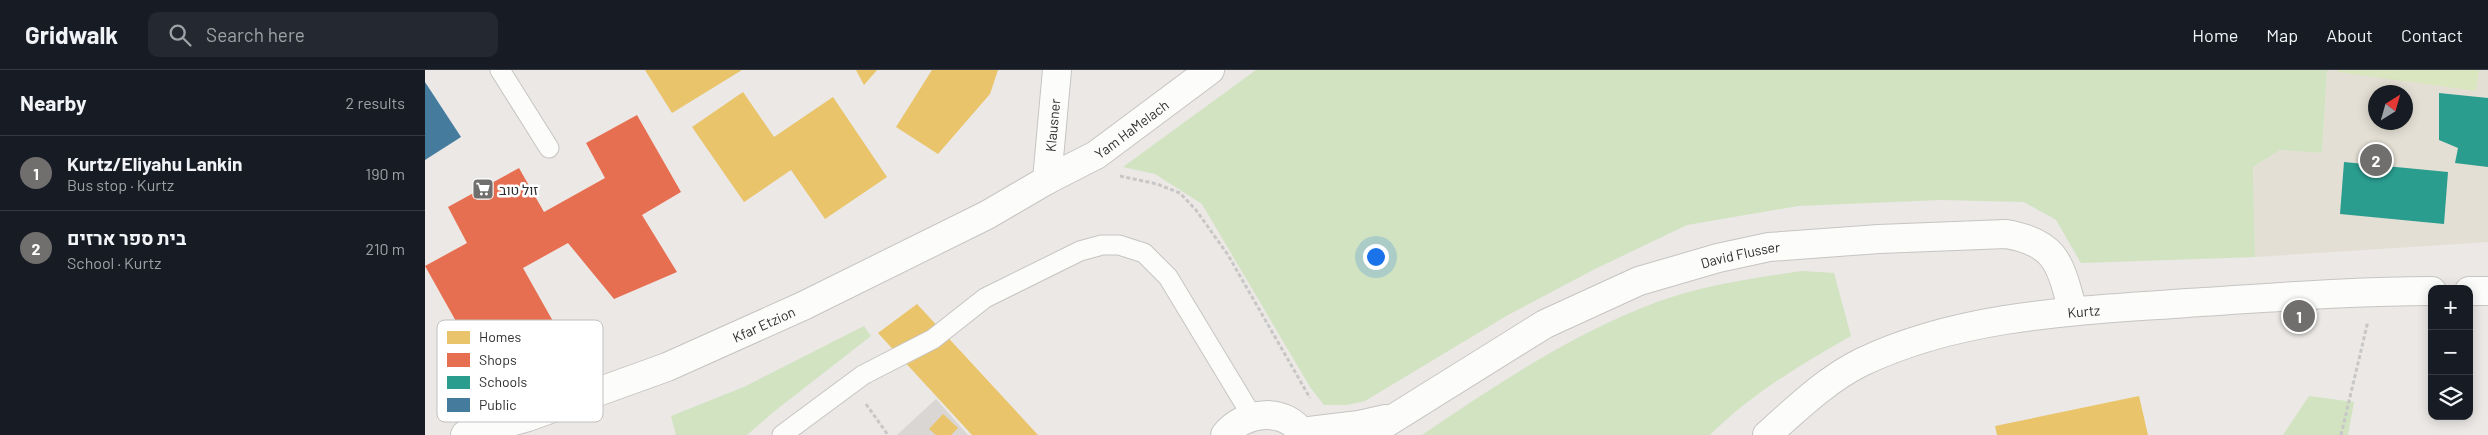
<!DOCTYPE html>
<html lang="en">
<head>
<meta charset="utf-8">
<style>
	body { margin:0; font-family:Barlow,Heebo,sans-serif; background:#242831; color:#f1f3f6 }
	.controls { position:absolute; right:15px; bottom:15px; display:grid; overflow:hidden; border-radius:10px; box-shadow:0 2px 12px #0003 }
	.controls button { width:45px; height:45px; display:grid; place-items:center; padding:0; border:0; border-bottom:1px solid #363941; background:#171b24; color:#f1f3f6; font:25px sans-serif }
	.compass { position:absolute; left:1943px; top:15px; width:45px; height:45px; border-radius:50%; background:#171b24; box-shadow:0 2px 12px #0003; rotate:37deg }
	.you { position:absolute; left:950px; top:186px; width:18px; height:18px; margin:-12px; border:4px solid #fff; border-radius:50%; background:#1a73e8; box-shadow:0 0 0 8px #1a73e833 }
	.badge { display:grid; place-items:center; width:32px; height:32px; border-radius:50%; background:#706f6e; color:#fff; font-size:16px; font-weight:700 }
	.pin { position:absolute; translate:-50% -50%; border:2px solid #fff; box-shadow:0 1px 5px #0006 }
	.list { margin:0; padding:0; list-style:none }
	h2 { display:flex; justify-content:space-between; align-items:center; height:65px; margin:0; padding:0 20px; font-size:21px }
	h2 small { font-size:16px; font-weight:400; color:#9ea1a6 }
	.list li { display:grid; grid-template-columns:32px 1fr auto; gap:15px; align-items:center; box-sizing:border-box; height:75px; padding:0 20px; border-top:1px solid #363941 }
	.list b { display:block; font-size:19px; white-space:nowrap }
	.list p { margin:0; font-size:16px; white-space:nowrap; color:#9ea1a6 }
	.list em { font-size:16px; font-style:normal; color:#9ea1a6 }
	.icon { flex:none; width:28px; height:28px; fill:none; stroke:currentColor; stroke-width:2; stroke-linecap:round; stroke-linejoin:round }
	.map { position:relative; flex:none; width:2063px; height:365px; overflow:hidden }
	header { display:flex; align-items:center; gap:30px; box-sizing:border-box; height:70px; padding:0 25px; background:#171b24; border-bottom:1px solid #363941 }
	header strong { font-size:24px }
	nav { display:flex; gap:28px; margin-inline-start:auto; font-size:18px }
	.search { width:350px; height:45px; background:#242831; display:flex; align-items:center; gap:12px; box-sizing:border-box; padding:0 18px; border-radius:10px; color:#9ea1a6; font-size:19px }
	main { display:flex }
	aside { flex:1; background:#171b24 }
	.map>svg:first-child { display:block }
</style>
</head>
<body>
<header>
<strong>Gridwalk</strong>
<div class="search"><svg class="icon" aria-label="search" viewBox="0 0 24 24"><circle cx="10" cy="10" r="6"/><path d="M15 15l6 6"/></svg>Search here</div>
<nav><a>Home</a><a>Map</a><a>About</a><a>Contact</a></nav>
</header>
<main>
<aside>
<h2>Nearby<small>2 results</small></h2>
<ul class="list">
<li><span class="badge">1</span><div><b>Kurtz/Eliyahu Lankin</b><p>Bus stop · Kurtz</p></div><em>190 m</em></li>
<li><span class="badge">2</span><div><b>בית ספר ארזים</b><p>School · Kurtz</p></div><em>210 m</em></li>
</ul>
</aside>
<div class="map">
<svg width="2063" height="365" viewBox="0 0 2063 365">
	<rect width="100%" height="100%" fill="#ebe8e5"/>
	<path fill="#e4dfd4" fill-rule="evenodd" d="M1902,0H2063V172L1830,187L1828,97L1855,80L1897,83ZM1950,22H1980V52H1950Z"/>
	<path fill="#d1e3c1" d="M831,0H1902L1897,83L1855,80L1828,97L1830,187L1656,193L1631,150L1599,132L1516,130L1373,136L1262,155L1170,199L1083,245L940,331L922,335H899L885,317L777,134L730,104L698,97Z
		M1377,201L1409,203L1426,266C1375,295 1326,324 1285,365H997C1071,315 1148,263 1232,232C1278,215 1329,208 1377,201Z
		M439,256L446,266L351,340L322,365H251L246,346L319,317Z
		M1884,326L1929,332L1923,365H1858Z"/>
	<path fill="#dae6bf" d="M1913,0H2054L2051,21L1913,2Z"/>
	<path fill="#d9d6d3" d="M511,329L543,365H472Z"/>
	<path fill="#e9c46a" d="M220,0H317L247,43Z
		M431,0H452L439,15Z
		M507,0H573L565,24L513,84L471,57Z
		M318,22L349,67L408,27L462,107L400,149L366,100L319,132L267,57Z
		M492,234L613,365H547L453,263Z
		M1714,326L1723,365H1572L1570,356Z
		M518,344L533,358L526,365H511L504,359Z"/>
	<path fill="#e76f51" d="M212,45L256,122L217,145L252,202L189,229L143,173L98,198L138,269L64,310L0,196L42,173L23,137L94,98L119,142L180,108L161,73Z"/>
	<path fill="#2a9d8f" d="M2014,23L2063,28V97L2030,93L2033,78L2014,70Z
		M1919,92L2023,102L2019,154L1915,144Z"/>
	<path fill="#457b9d" d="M0,12L36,67L0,90Z"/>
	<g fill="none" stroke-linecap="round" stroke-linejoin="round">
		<g stroke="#c6c5c4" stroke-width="21">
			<path id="lane" d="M75,0L124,78
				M357,365L438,305L508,269L560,228L655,181L677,175H694L719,183L743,207L827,346"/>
		</g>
		<g stroke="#c6c5c4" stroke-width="30">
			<g id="street">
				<path id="s1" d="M622,110L632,0"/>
				<path d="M2044,221H2063"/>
				<path d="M876,362L934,355L961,349"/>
				<path d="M800,365C819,341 861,336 878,365"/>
				<path id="s2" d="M942,365L1120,254L1214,211L1293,188L1344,177L1454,169L1581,164C1633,173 1635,195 1648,241"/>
				<path id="s3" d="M1342,365C1371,339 1402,309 1437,292C1538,244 1652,241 1762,233C1844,228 1925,221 2007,221"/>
			</g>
		</g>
		<g stroke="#c6c5c4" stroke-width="30">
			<g id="secondary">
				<path id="s4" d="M40,365L103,347L242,297L378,236L562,145L622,110L671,85L785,0"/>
			</g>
		</g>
		<path stroke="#c8c7c7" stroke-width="3" stroke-dasharray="4 2.5" stroke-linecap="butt" d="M695,106L732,114L755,123L771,140L803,185L885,328
			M441,334L463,365
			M1916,365L1943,251"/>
		<use href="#lane" stroke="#fcfcfb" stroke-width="19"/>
		<use href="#street" stroke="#fcfcfb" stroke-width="28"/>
		<use href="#secondary" stroke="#fcfcfb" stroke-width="28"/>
	</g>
	<defs>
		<g id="supermarket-square" transform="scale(1.125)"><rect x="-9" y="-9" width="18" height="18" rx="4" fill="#706f6e" stroke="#fff"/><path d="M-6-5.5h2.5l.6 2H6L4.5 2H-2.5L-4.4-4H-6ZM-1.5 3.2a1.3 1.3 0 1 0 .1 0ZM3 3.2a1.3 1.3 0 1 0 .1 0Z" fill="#fff"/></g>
	</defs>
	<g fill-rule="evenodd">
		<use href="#supermarket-square" x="58" y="119"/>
	</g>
	<g text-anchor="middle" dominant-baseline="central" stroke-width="5" stroke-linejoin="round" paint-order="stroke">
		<g font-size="14" fill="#2e2e2e" stroke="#fff">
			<text stroke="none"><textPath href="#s1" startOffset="55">Klausner</textPath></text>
			<text stroke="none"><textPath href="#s4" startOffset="736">Yam HaMelach</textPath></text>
			<text stroke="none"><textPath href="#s2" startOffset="418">David Flusser</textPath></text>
			<text stroke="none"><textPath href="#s3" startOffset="349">Kurtz</textPath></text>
			<text stroke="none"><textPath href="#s4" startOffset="319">Kfar Etzion</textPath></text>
		</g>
		<g font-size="14" fill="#2e2e2e" stroke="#fff" text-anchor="start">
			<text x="74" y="119">זול טוב</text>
		</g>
	</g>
	<rect x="12" y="250" width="166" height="102" rx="8" fill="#fff" stroke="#c0c0c0" stroke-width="1"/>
	<rect x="22" y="261" width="23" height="13" fill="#e9c46a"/>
	<rect x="22" y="283" width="23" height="14" fill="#e76f51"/>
	<rect x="22" y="306" width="23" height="13" fill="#2a9d8f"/>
	<rect x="22" y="328" width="23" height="14" fill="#457b9d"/>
	<g font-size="14" fill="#2e2e2e">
		<text x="54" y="272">Homes</text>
		<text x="54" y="295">Shops</text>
		<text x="54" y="317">Schools</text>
		<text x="54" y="340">Public</text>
	</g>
</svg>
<div class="controls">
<button>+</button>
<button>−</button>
<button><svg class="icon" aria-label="layers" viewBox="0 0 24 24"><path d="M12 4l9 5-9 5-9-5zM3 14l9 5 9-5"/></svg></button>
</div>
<svg class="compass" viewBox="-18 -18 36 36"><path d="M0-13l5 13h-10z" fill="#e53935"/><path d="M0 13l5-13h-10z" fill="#9ea1a6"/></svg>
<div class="you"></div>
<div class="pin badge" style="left:1874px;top:246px">1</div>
<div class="pin badge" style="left:1951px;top:90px">2</div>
</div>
</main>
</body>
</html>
